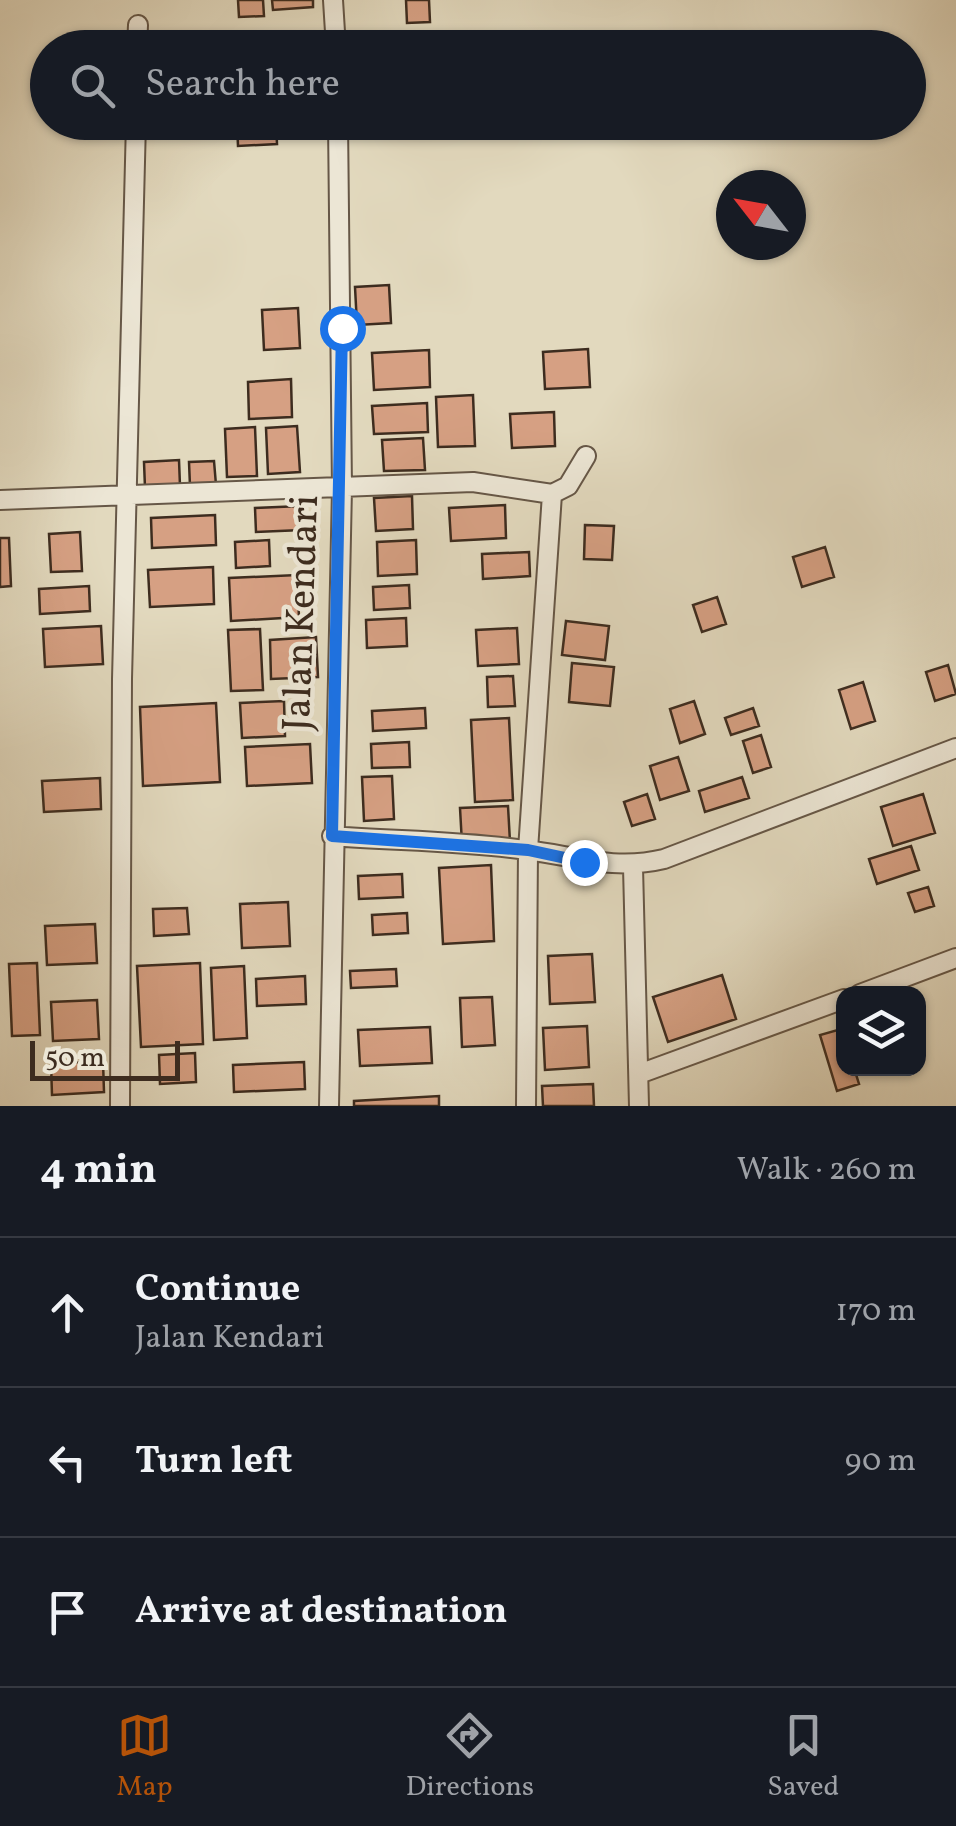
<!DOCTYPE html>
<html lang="en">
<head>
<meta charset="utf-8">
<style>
	body { margin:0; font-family:Vollkorn,serif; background:#242831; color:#f1f3f6 }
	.controls { position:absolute; right:30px; bottom:30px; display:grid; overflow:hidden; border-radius:20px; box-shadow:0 2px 8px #0004 }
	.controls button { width:90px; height:90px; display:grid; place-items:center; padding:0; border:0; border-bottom:2px solid #363941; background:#171b24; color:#f1f3f6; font:50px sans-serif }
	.compass { position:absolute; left:716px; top:170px; width:90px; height:90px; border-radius:50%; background:#171b24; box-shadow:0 2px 8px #0004; rotate:301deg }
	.scale { position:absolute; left:30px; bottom:25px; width:150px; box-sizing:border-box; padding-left:10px; border:5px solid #3d2c1f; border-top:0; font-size:28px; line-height:35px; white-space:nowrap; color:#3d2c1f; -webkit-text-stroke:8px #ece6d5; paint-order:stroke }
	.stop { position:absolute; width:30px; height:30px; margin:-22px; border:8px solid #1a73e8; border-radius:50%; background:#fff }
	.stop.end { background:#1a73e8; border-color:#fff; box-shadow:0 2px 10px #0008 }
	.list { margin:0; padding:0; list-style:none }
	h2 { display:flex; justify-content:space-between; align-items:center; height:130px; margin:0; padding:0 40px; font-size:42px }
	h2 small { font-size:32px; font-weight:400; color:#9ea1a6 }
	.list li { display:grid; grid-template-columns:65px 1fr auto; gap:30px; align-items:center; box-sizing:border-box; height:150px; padding:0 40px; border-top:2px solid #363941 }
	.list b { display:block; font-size:38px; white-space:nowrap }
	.list p { margin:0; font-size:32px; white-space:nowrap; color:#9ea1a6 }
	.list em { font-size:32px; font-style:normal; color:#9ea1a6 }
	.icon { flex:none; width:55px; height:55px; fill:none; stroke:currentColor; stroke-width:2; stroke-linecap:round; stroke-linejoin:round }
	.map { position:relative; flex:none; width:956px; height:1106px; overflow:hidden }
	.search { position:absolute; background:#171b24; box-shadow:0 2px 8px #0004; left:30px; right:30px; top:30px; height:110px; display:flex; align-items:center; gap:25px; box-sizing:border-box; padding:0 35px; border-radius:55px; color:#9ea1a6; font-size:38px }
	.sheet { height:580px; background:#171b24 }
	nav { display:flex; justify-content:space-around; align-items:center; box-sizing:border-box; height:140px; border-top:2px solid #363941; background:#171b24; font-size:28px; color:#9ea1a6 }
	nav a { display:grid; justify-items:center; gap:5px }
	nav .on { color:#b45309 }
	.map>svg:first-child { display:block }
</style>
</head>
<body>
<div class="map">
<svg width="956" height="1106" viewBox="0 0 956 1106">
	<rect width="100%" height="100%" fill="#e2d9be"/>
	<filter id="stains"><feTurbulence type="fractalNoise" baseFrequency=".002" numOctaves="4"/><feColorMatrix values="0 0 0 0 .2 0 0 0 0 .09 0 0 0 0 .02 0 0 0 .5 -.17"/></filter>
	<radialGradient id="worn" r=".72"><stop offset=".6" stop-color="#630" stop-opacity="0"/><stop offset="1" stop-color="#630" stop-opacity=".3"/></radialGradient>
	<path fill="#d6a083" stroke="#3d2c1f" stroke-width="2.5" d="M238,0H263L264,16L239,17Z
		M272,0H313V7L273,10Z
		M406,0H429L430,22L407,23Z
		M307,34L308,48H251V37Z
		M237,122H276L277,144L238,146Z
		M356,122H395V134L357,136Z
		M389,285L391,323L357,325L355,287Z
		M298,308L300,348L264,350L262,310Z
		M588,349L590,387L545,389L543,352Z
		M429,350L430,387L374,390L372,353Z
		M291,379L292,417L249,419L248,382Z
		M473,395L475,446L438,447L436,397Z
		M427,403L428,432L374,434L372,406Z
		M554,412L555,446L512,448L510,414Z
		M297,426L300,472L268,474L266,428Z
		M255,427L257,476L227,477L225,429Z
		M423,438L425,470L384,471L382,440Z
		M179,460L180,486L145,488L144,462Z
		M214,461L216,485L190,486L189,462Z
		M412,496L413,529L376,531L374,498Z
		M505,505L506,538L451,541L449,508Z
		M301,506L302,530L256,532L255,508Z
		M215,515L216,545L152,548L151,518Z
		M585,525L614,526L612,560L584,559Z
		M80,532L82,571L51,572L49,534Z
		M0,538H9L11,586L0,587Z
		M269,540L270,566L236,568L235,542Z
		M416,540L417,574L378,576L377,542Z
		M825,547L834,577L802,587L793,557Z
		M529,552L530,576L483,579L482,554Z
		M213,567L214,604L150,607L148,570Z
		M297,575L299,617L231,621L229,578Z
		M409,585L410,608L374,610L373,587Z
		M89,586L90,611L40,614L39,589Z
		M717,597L726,624L702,632L693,605Z
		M406,618L407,646L367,648L366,620Z
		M566,621L609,626L605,660L562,655Z
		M101,626L103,664L45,667L43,629Z
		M517,628L519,664L478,666L476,630Z
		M260,629L263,690L231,691L228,630Z
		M316,637L318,677L271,679L270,640Z
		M572,663L614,667L610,706L569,702Z
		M948,665L956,694L935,701L926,672Z
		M513,676L515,706L488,707L487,677Z
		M863,682L875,721L851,729L839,690Z
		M284,701L285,736L242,738L240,703Z
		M694,701L705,734L680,743L670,709Z
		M216,703L220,782L143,786L140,707Z
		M425,708L426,728L373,731L372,711Z
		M753,708L759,726L731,735L725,718Z
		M509,718L513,800L475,802L471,720Z
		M761,735L771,767L753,773L743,741Z
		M409,742L410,767L372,768L371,744Z
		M310,744L312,783L247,786L245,747Z
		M678,757L689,791L660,800L650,766Z
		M392,776L394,819L364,821L362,777Z
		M742,777L749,798L705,812L699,791Z
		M100,778L101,809L44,812L42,781Z
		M647,794L655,819L632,826L624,802Z
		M923,794L935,833L893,846L881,807Z
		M508,806L510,842L462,844L460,808Z
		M911,846L919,870L877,884L869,859Z
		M491,865L494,941L443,944L439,868Z
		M402,874L403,897L359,899L358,876Z
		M928,887L934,906L915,912L908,893Z
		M288,902L290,946L242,948L240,904Z
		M187,908L189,934L154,936L153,909Z
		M407,913L408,933L373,935L372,915Z
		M95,924L97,963L47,965L45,926Z
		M592,954L595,1002L550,1004L548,956Z
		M37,963L40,1035L12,1036L9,964Z
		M200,963L203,1044L141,1047L137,966Z
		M244,966L247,1038L214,1040L211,968Z
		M396,969L397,986L351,988L350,971Z
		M722,975L736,1019L668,1042L653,997Z
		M305,976L306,1004L257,1006L256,979Z
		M492,997L495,1045L462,1047L460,998Z
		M97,1000L99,1039L53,1041L51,1002Z
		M587,1026L589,1067L545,1070L543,1028Z
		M430,1027L432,1063L360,1066L358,1030Z
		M841,1029L844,1068H854L859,1084L837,1091L820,1035Z
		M195,1053L196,1082L160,1084L159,1055Z
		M103,1061L104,1092L52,1095L51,1064Z
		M304,1062L305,1089L234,1092L233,1065Z
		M593,1084L594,1106H543L542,1086Z
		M439,1096V1106H354V1101Z"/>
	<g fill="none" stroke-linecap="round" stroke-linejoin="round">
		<g stroke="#665747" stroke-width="22">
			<path id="minor" d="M333,0L336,48
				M137,48L138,25
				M0,500L473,482L552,494L568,486L586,456
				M332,836C396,841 462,841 526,850C575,856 614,871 664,859L956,748
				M633,867L639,1106
				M860,994L956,958
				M639,1074L844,999
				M120,1106L122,679L136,122
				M329,1106L342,488L338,122
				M526,1106L528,850L552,494"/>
		</g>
		<use href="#minor" stroke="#ece6d5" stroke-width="18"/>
	</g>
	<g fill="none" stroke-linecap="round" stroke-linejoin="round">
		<path stroke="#1a73e8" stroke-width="12" d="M342,328L332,836L528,850L584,862"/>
	</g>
	<g text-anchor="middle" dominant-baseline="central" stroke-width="9" stroke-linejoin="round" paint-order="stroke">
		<g font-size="40" fill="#3d2c1f" stroke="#ece6d5">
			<text transform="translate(303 613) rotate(-88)">Jalan Kendari</text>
		</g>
	</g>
	<rect width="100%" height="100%" filter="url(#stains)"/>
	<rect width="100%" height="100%" fill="url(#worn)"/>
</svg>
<div class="controls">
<button><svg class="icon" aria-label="layers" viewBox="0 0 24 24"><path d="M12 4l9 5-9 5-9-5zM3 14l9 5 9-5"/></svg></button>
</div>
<svg class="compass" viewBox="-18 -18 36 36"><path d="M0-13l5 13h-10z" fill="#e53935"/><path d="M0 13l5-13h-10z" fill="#9ea1a6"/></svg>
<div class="scale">50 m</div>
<div class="stop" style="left:342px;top:328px"></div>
<div class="stop end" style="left:584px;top:862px"></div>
<div class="search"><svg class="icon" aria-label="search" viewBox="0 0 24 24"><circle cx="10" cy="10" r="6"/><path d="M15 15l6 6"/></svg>Search here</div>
</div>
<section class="sheet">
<h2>4 min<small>Walk · 260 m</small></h2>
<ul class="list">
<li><svg class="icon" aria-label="ahead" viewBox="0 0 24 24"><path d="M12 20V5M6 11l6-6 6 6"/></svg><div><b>Continue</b><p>Jalan Kendari</p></div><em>170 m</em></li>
<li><svg class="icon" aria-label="left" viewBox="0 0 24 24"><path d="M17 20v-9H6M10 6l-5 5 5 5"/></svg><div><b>Turn left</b></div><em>90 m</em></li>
<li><svg class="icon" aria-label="arrive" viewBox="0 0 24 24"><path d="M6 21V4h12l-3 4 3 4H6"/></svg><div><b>Arrive at destination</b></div></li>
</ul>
</section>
<nav>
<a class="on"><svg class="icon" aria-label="map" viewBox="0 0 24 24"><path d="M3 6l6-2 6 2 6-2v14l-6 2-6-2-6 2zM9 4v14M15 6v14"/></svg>Map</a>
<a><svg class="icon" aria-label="directions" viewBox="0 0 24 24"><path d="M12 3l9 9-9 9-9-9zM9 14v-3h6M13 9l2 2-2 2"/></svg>Directions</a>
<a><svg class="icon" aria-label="saved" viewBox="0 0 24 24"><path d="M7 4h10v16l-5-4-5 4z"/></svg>Saved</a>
</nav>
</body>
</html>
